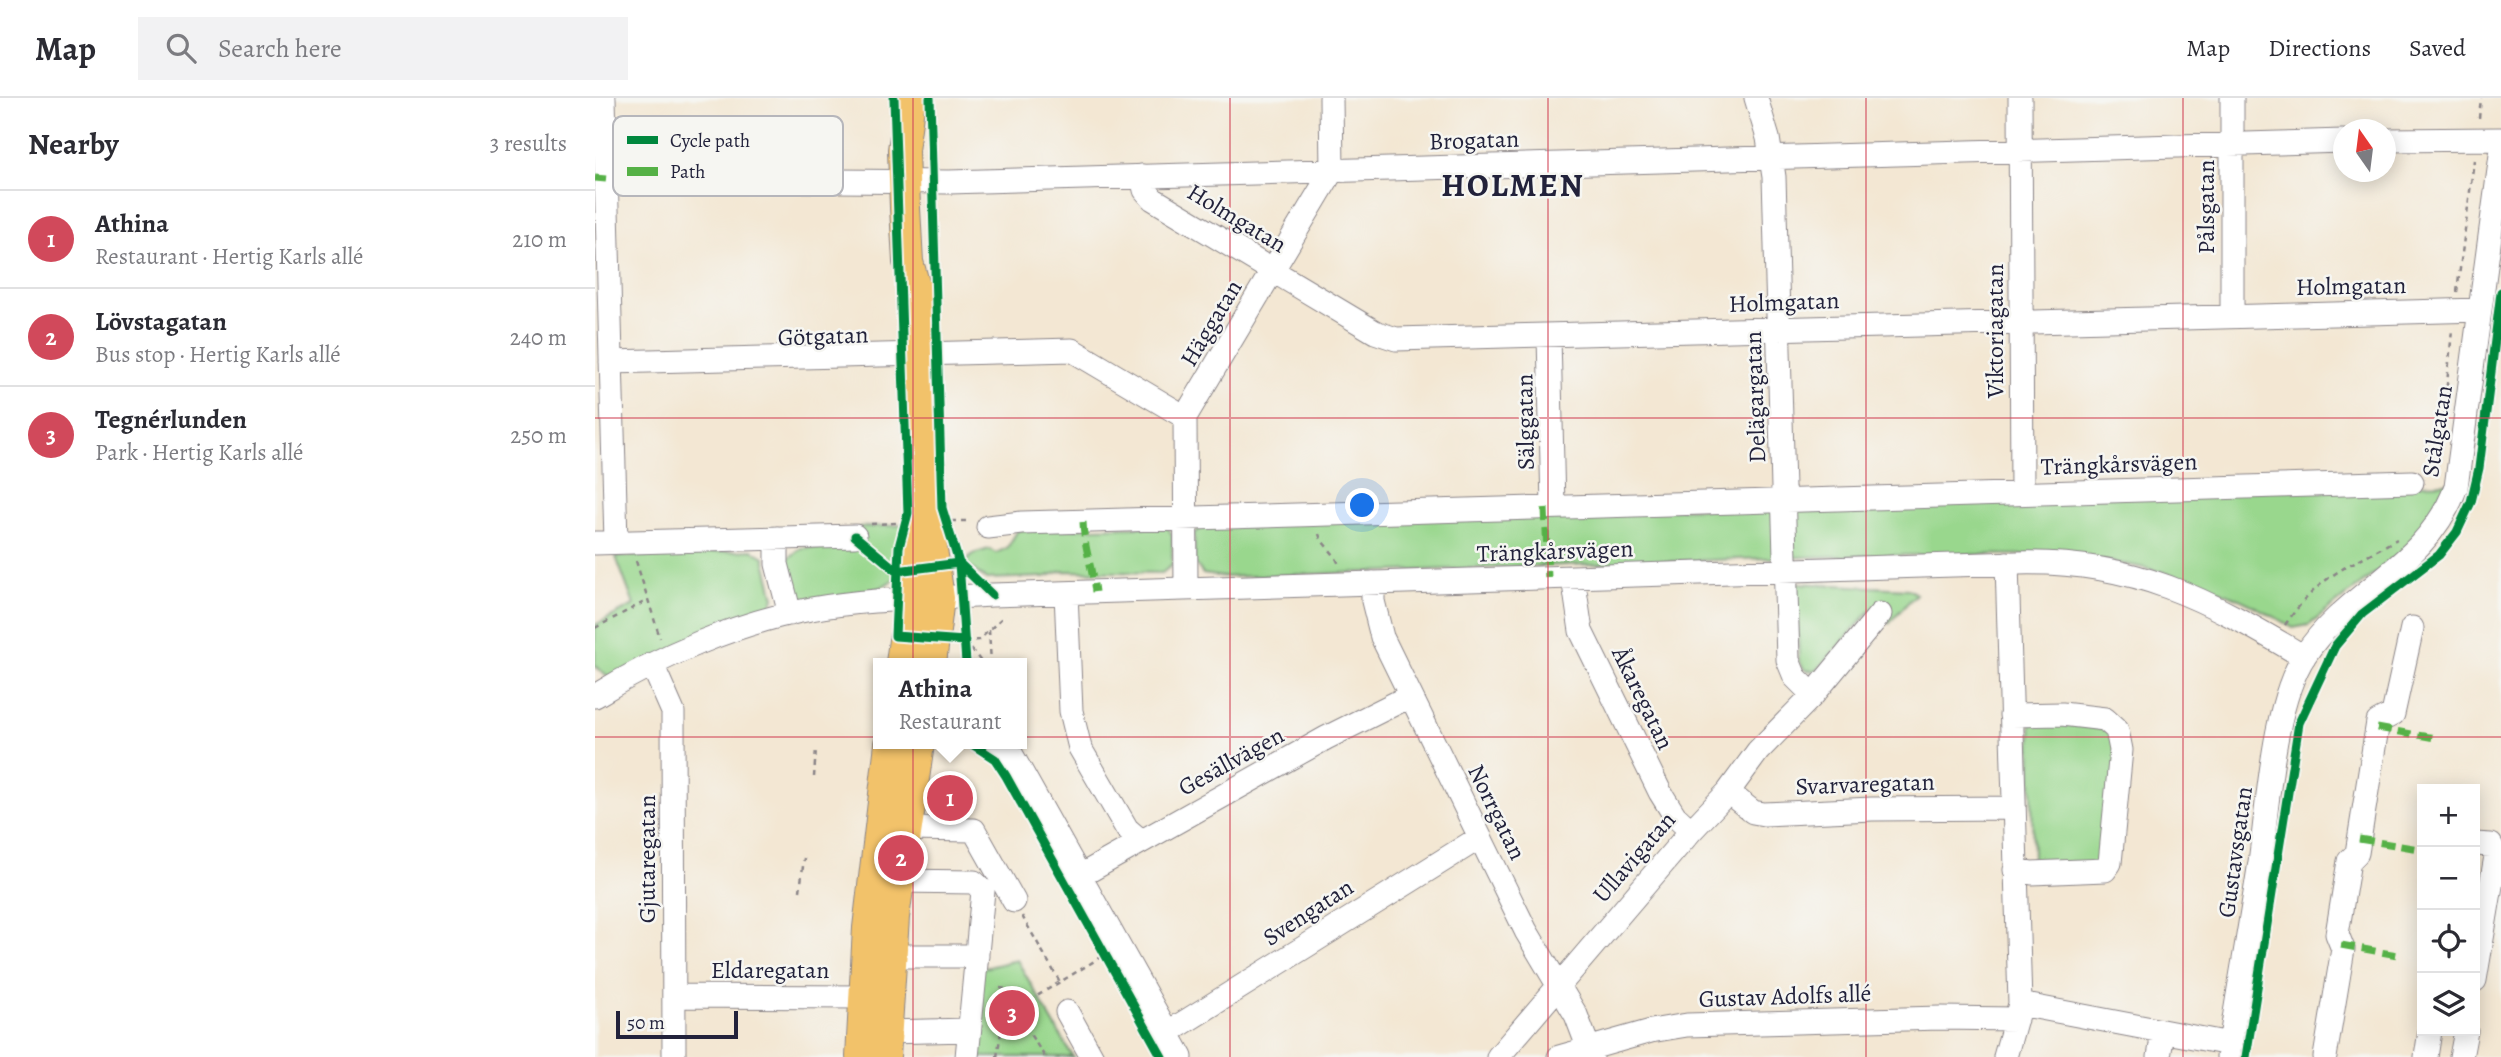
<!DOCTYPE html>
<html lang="en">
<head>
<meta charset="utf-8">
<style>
	body { margin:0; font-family:Alegreya,serif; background:#f2f2f3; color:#2b2b33 }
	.controls { position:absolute; right:21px; bottom:21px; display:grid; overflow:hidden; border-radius:0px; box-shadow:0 4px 18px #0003 }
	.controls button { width:63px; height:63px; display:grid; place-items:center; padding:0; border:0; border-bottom:2px solid #e1e1e2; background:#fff; color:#2b2b33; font:35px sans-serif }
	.compass { position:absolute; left:1738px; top:21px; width:63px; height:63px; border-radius:50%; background:#fff; box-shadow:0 4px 18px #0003; rotate:346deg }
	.scale { position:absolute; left:21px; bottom:18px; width:122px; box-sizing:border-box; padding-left:7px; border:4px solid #22223b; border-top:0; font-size:19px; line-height:24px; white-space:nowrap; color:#22223b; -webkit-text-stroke:5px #f6f6f2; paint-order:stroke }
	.you { position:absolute; left:768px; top:408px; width:24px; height:24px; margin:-18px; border:5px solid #fff; border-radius:50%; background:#1a73e8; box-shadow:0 0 0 10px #1a73e833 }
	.badge { display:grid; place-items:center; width:46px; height:46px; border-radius:50%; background:#d1495b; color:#fff; font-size:23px; font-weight:700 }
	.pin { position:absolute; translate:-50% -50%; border:4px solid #fff; box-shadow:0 2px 7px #0006 }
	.popup { position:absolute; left:278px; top:560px; width:154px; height:91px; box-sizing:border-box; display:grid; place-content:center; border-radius:0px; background:#fff; filter:drop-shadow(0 2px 5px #0005); font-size:23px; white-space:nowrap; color:#7c7c81 }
	.popup b { font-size:26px; color:#2b2b33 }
	.popup::after { content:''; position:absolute; left:50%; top:100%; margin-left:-14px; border:14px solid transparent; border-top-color:#fff }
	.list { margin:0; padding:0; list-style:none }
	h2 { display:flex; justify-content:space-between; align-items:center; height:91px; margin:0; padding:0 28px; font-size:30px }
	h2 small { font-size:23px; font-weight:400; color:#7c7c81 }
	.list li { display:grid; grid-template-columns:46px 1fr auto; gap:21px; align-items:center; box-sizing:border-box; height:98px; padding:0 28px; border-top:2px solid #e1e1e2 }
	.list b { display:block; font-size:26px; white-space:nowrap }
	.list p { margin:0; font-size:23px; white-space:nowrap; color:#7c7c81 }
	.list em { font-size:23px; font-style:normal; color:#7c7c81 }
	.icon { flex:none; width:38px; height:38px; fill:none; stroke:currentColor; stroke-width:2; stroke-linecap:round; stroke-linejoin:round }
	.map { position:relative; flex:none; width:1906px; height:959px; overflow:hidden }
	header { display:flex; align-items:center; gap:42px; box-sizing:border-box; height:98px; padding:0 35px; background:#fff; border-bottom:2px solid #e1e1e2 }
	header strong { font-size:33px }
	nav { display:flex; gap:38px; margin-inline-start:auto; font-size:24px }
	.search { width:490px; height:63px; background:#f2f2f3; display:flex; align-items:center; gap:18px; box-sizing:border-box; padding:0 24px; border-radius:0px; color:#7c7c81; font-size:26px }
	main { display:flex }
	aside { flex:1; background:#fff }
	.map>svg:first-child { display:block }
</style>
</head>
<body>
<header>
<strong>Map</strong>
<div class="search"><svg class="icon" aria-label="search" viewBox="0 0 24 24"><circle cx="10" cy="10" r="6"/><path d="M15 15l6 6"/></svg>Search here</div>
<nav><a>Map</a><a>Directions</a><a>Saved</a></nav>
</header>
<main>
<aside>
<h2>Nearby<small>3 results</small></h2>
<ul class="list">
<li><span class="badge">1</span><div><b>Athina</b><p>Restaurant · Hertig Karls allé</p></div><em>210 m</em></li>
<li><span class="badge">2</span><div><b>Lövstagatan</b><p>Bus stop · Hertig Karls allé</p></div><em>240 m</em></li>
<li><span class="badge">3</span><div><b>Tegnérlunden</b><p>Park · Hertig Karls allé</p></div><em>250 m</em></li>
</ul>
</aside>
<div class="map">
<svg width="1906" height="959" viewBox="0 0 1906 959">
	<rect width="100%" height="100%" fill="#f6f6f2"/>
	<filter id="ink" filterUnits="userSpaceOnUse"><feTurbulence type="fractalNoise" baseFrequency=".0143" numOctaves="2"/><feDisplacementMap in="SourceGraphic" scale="14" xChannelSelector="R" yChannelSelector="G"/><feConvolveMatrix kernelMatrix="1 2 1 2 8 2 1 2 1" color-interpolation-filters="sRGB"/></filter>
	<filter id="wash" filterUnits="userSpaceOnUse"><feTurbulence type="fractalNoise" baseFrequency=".00686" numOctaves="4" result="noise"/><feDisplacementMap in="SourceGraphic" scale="28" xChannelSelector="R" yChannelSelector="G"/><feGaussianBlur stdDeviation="1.57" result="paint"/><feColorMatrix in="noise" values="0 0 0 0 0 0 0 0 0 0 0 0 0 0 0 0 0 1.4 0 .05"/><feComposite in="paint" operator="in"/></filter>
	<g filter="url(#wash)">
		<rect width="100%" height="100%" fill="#f3e7d3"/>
		<path fill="#99d78d" stroke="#5e7c64" stroke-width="2" d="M1853,385L1812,450L1714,527L1698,530C1577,453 1458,455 1320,457C1242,458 1164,460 1086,463C934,468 782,474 629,479L608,476L600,465L599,436L608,427Z
			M313,427L312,473L285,490L211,506L198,497L189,464L206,450L265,448L264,429Z
			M572,428L577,437V467L567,475L467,473L450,479L391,481L369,465L378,456L394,451L401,455L412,450L423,432Z
			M157,452L169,459L179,500L174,513L14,579L0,568V527L39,507L21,459Z
			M1201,485L1313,491L1321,496L1294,525L1277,511L1221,573L1210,572L1204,563Z
			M1436,622L1526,633L1510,770L1438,769Z
			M422,862L478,959H384L380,872Z"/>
	</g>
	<g filter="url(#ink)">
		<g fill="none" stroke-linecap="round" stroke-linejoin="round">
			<g stroke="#8a8487" stroke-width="25">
				<path id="minor" d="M9,0L21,444
					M1161,0L1173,40L1179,79L1193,562L1200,579L1218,597
					M1425,0L1427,395
					M1637,0V217
					M1790,42L1906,41
					M547,78L550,92L558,101L780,234L801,241L1885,212
					M11,81L354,84L1748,43
					M954,238L958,409
					M16,264L477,252L590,319
					M393,429L427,425L1817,384
					M182,440V466L195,516
					M0,445L260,438
					M978,479L986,533L1065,694L1080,718L1096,733
					M778,485V503L787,539L931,833L981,917L997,959
					M591,491L590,319L737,73L736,0
					M471,495L476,613L485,650L532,731L546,743
					M57,566L78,614L79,959
					M0,598C65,558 141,525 216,511C275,500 337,501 397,497L1423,465C1539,462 1612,501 1709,559
					M1416,617L1467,616L1510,621L1522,632L1526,652L1515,765L1510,772L1437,775L1420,772
					M402,646L417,657L586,959
					M1133,694L1158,714L1169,716L1277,711L1417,710
					M310,731L379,732L419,803
					M1880,746L1896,747L1901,758L1880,882
					M485,778L731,640L815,598
					M303,783L379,784L388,793L372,959
					M296,858H382
					M79,898L270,899
					M1425,906L1635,946
					M472,914L497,959
					M291,934L374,932
					M572,935L884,740
					M903,959L1096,733L1133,694L1163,653L1218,597L1285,516
					M964,959L1056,933L1092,927L1345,920L1421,921
					M1410,959L1425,906L1412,465
					M1564,959L1568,934
					M1633,959C1643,894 1655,829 1665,764C1673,707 1678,605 1710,557C1753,491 1833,468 1861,389L1906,57
					M1730,959L1748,851L1742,836L1754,763L1762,755L1783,624L1798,616L1817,530
					M1831,959L1835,933
					M1866,959L1871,933"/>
			</g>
			<g stroke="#8a8487" stroke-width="32">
				<path id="major" d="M315,0L308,52L310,110L313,164L322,196L328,388L344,500L336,565
					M306,565L323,437
					M266,959L273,830L295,646
					M290,959L299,819L324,646"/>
			</g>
			<path stroke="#8a8487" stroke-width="2.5" stroke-dasharray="5 5" stroke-linecap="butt" d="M1884,20L1886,0
				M1862,194L1879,62
				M1849,319L1857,232
				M356,423H373
				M276,426L304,425
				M724,436C728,449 739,452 744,467
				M41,463L65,540
				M1690,527C1725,476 1751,470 1802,441
				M0,530L53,502
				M394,532L396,565
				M370,543L384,542L409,518
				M370,543L387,565
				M219,679L221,650
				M205,793L209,760
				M427,818L465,884
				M405,890L413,891L425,907
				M415,916L431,930L450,959
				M402,959L407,928L414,915L506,859"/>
			<use href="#minor" stroke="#fff" stroke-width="23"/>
			<use href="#major" stroke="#f2c26a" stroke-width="30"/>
			<path stroke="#55b146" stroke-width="7" stroke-dasharray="14 7" stroke-linecap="butt" d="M0,80L11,81
				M950,410L953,480
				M488,424C489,448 497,469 500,494
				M1782,630L1840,640
				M1764,741L1824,751
				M1746,847L1808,858"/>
			<g stroke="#f6f6f2" stroke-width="13">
				<path id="cycleway" d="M299,0L313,415L304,449L300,538L370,543
					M335,0L347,410L364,465L371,565
					M260,438L302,473L364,465L397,497
					M377,646L400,661L411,678L567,959
					M1651,959L1704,625L1740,548L1767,516L1844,457L1862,434L1876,404L1884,370L1906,194"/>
			</g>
			<use href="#cycleway" stroke="#00873e" stroke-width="9"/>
		</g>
	</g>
	<path fill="none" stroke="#d1495b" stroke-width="2" stroke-opacity="0.55" d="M318,0V959M635,0V959M953,0V959M1271,0V959M1588,0V959M0,320H1906M0,639H1906"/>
	<g text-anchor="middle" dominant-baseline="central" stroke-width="5" stroke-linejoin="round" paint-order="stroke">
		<g font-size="24" fill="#22223b" stroke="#f6f6f2">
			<text transform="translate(879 42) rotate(-2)">Brogatan</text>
			<text transform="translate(1611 109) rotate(-90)">Pålsgatan</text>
			<text transform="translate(642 120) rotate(31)">Holmgatan</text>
			<text transform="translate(1756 188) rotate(-1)">Holmgatan</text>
			<text transform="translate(1189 204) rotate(-2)">Holmgatan</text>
			<text transform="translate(616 225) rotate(-59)">Häggatan</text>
			<text transform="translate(1400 233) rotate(-90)">Viktoriagatan</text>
			<text transform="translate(228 238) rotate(-2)">Götgatan</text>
			<text transform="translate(1160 299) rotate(-92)">Delägargatan</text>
			<text transform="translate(930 324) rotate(-91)">Sälggatan</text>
			<text transform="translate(1842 333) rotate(-81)">Stålgatan</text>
			<text transform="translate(1524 366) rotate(-2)">Trängkårsvägen</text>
			<text transform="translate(960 453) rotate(-2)">Trängkårsvägen</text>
			<text transform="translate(1048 600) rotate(64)">Åkaregatan</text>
			<text transform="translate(636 663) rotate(-29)">Gesällvägen</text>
			<text transform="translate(1270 686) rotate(-2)">Svarvaregatan</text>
			<text transform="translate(902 714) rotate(64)">Norrgatan</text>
			<text transform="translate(1640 754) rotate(-82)">Gustavsgatan</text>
			<text transform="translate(1039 759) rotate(-49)">Ullavigatan</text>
			<text transform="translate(52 761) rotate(-90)">Gjutaregatan</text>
			<text transform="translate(713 814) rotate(-33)">Svengatan</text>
			<text x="175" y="872">Eldaregatan</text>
			<text transform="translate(1190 898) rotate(-2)">Gustav Adolfs allé</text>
		</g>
		<g font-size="32" font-weight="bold" letter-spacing="2" fill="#22223b" stroke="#f6f6f2">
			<text x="918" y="87">HOLMEN</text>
		</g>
	</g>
	<rect x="18" y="18" width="230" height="80" rx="10" fill="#f6f6f2" stroke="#b6b6bb" stroke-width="2"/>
	<rect x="32" y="38" width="31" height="8" fill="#00873e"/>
	<rect x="32" y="69" width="31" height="9" fill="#55b146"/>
	<g font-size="19" fill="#22223b">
		<text x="75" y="49">Cycle path</text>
		<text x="75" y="80">Path</text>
	</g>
</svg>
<div class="controls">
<button>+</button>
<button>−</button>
<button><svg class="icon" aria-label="locate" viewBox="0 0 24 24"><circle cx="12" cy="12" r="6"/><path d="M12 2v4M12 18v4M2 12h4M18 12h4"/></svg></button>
<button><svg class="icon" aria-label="layers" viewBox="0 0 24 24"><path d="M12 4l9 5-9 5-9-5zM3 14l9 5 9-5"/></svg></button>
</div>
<svg class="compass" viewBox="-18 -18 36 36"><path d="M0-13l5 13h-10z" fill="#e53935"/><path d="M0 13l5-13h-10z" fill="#7c7c81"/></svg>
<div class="scale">50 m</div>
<div class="you"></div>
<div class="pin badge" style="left:355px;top:700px">1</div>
<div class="popup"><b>Athina</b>Restaurant</div>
<div class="pin badge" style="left:306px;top:760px">2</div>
<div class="pin badge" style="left:417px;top:915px">3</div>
</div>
</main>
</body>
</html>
